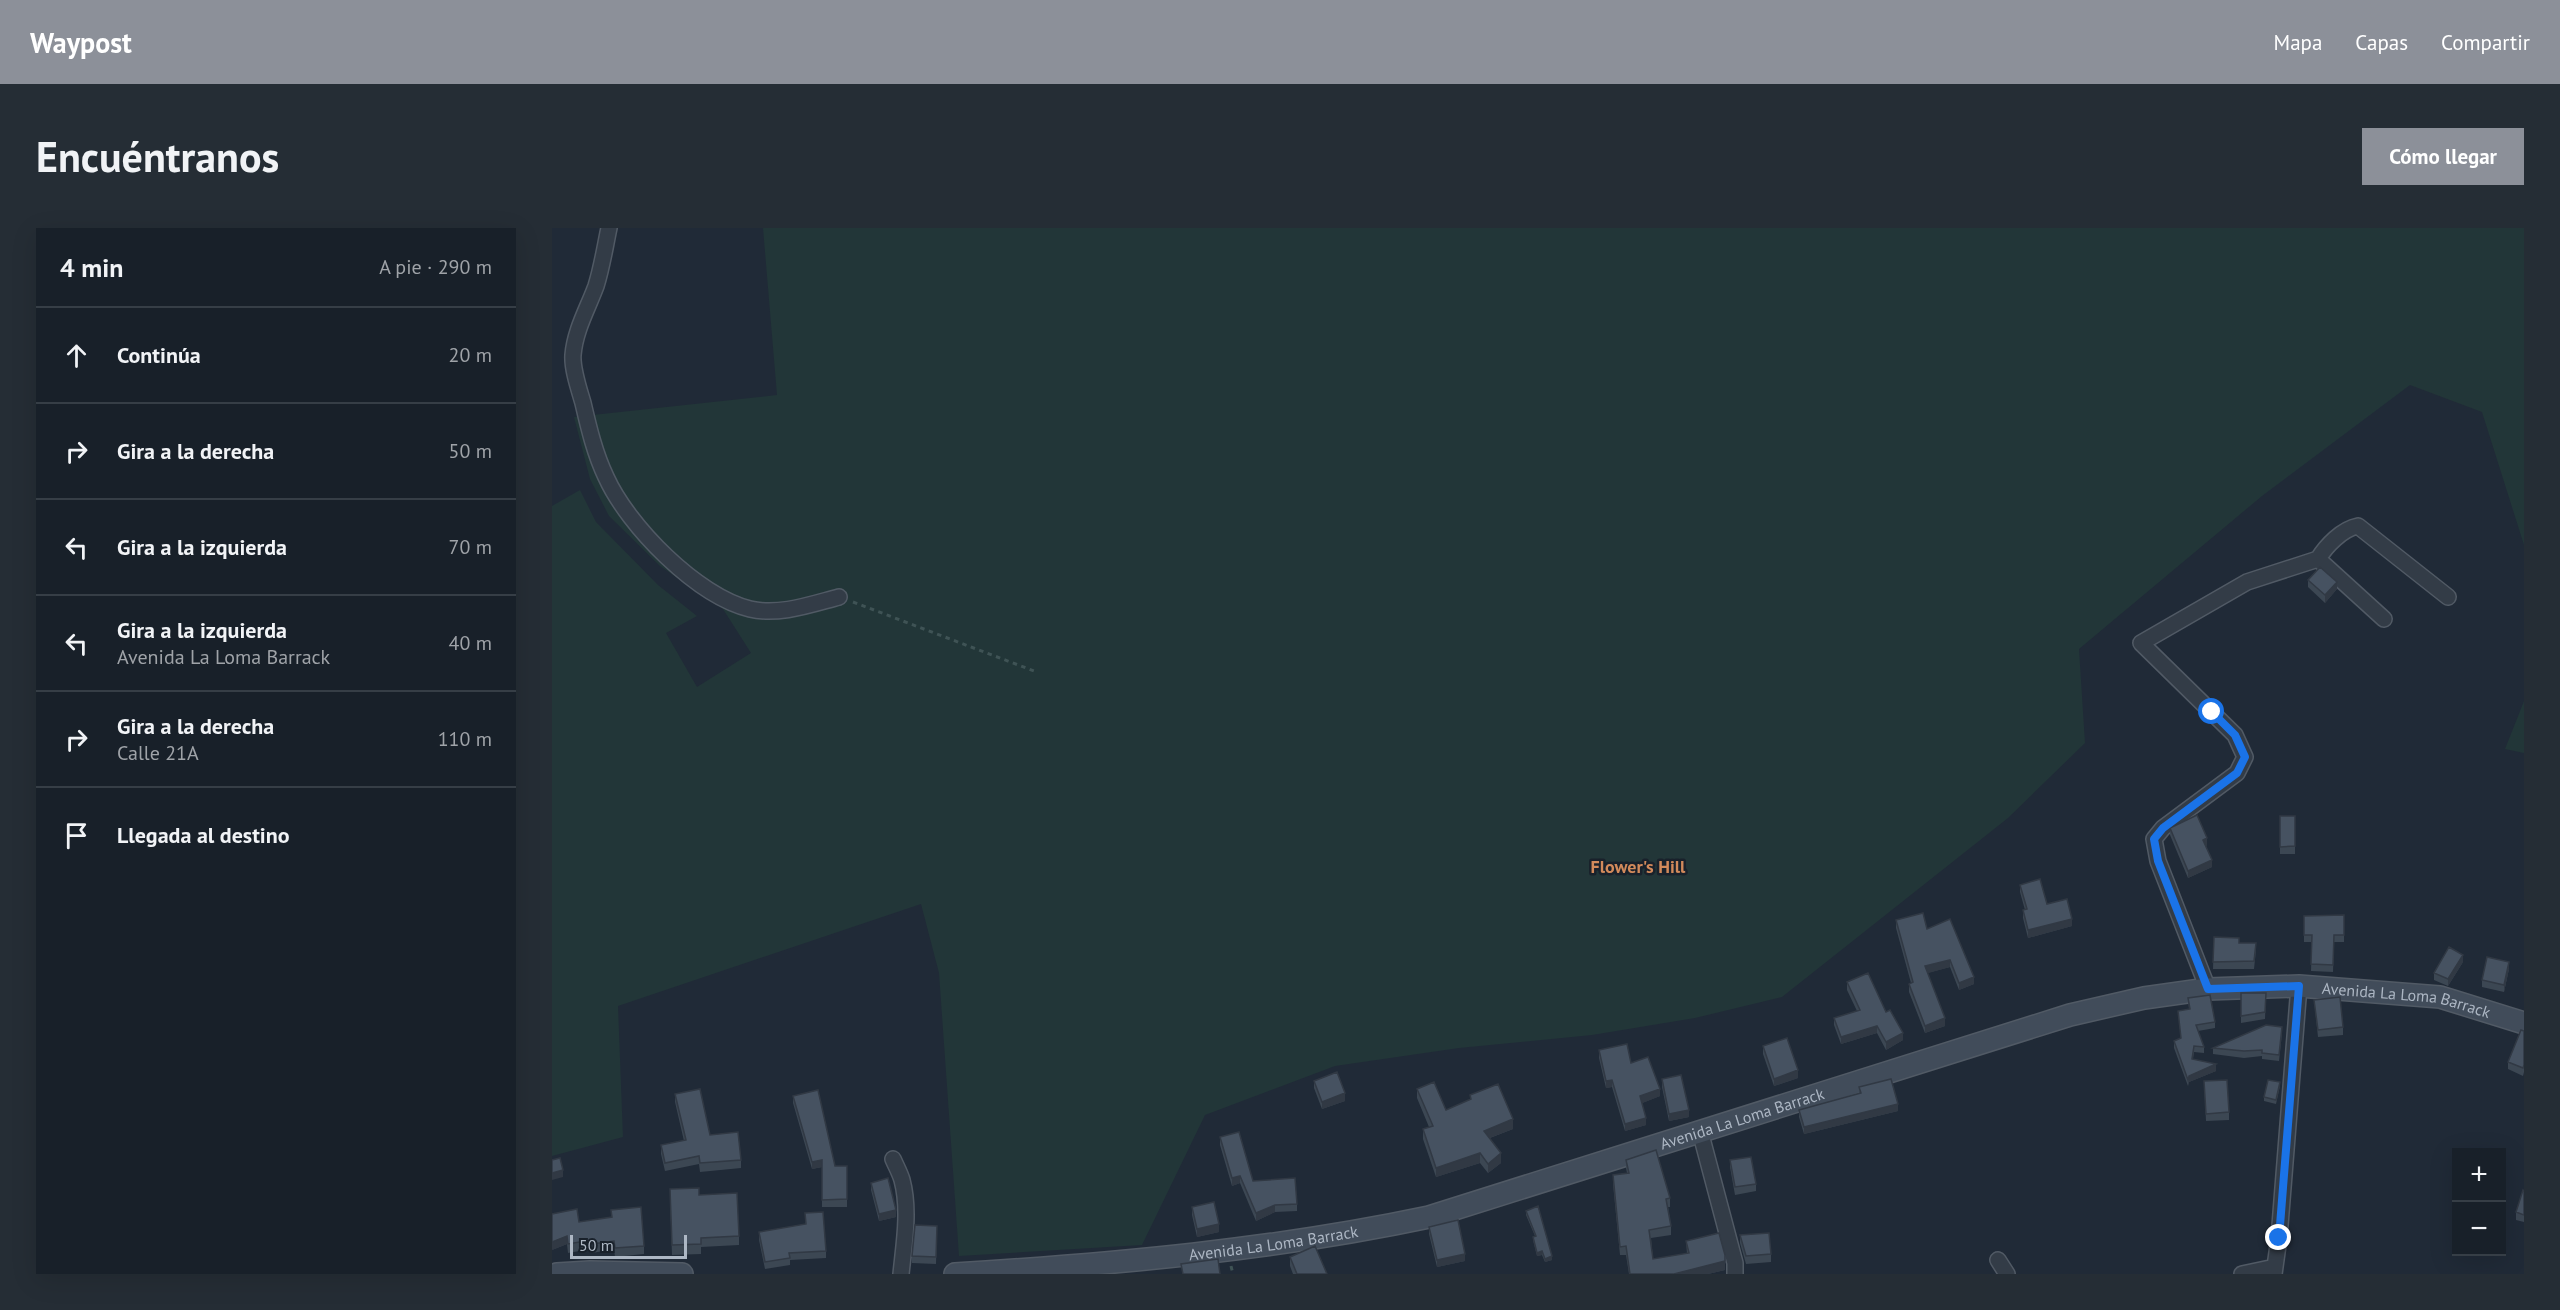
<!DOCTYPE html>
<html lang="es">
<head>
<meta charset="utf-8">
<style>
	body { margin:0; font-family:"PT Sans",sans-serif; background:#252d35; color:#f1f3f6 }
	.controls { position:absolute; right:18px; bottom:18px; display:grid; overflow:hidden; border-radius:0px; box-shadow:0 6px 24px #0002 }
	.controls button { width:54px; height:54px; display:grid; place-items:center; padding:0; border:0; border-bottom:2px solid #363e46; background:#182029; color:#f1f3f6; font:30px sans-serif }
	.scale { position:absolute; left:18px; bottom:15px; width:117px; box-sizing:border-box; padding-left:6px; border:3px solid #adb7c4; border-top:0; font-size:16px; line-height:21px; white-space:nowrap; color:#adb7c4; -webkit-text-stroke:4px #19212b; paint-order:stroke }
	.stop { position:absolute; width:18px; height:18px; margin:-14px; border:4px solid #1a73e8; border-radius:50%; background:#fff }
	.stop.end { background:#1a73e8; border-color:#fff; box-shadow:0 2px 6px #0008 }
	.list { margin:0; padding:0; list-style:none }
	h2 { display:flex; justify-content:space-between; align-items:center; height:78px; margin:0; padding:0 24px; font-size:26px }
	h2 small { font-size:20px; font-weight:400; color:#9fa3a8 }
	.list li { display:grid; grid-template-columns:39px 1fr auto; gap:18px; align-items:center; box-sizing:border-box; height:96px; padding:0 24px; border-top:2px solid #363e46 }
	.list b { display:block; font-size:22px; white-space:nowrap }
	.list p { margin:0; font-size:20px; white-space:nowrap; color:#9fa3a8 }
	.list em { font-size:20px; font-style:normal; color:#9fa3a8 }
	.icon { flex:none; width:33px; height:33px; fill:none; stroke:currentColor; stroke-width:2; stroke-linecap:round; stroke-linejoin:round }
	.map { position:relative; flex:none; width:1972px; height:1046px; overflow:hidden; border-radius:0px }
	header { display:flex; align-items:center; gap:36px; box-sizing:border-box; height:84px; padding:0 30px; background:#8c9099; color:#fff }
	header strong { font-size:28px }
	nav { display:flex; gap:33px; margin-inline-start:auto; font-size:21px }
	.intro { display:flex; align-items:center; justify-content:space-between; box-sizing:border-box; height:144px; padding:0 36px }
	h1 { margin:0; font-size:42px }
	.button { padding:15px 27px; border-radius:0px; background:#8c9099; color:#fff; font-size:21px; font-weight:700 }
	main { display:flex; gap:36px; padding:0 36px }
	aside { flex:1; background:#182029; border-radius:0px; box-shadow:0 6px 24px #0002 }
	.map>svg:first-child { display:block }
</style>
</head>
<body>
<header>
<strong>Waypost</strong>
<nav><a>Mapa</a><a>Capas</a><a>Compartir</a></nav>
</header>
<div class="intro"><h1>Encuéntranos</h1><a class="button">Cómo llegar</a></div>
<main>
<aside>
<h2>4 min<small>A pie · 290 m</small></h2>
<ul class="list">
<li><svg class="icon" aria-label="ahead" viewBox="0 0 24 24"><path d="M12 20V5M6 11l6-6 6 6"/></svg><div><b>Continúa</b></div><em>20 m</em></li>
<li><svg class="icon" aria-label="right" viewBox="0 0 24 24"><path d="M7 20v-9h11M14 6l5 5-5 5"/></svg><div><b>Gira a la derecha</b></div><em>50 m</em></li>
<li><svg class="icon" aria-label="left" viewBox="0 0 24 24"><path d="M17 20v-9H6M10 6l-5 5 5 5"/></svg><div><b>Gira a la izquierda</b></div><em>70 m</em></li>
<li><svg class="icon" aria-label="left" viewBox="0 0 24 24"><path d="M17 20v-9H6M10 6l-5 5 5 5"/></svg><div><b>Gira a la izquierda</b><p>Avenida La Loma Barrack</p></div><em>40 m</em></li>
<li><svg class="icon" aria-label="right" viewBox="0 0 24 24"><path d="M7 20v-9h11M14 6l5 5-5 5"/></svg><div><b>Gira a la derecha</b><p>Calle 21A</p></div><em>110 m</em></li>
<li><svg class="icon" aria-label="arrive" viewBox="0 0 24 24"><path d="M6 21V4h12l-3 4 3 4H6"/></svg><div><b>Llegada al destino</b></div></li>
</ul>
</aside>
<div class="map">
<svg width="1972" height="1046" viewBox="0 0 1972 1046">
	<rect width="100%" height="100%" fill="#202a37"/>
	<path fill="#223638" d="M211,0H1972V317L1930,184L1858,157L1710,268L1527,421L1533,515L1456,590L1230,769L1143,790L1040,807L907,820L783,838L653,887L590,1017L407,1028L387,745L369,676L66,778L71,909L0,928V278L28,262L44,294L106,357L145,388L114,405L145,459L199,425L171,381L108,338L57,288L38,251L22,189L225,167Z
		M1972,473V525L1953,521Z"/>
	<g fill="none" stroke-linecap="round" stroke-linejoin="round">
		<g stroke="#515a65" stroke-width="18">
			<path id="minor" d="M57,0C53,19 50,39 44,58C36,80 23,102 21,127C20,141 27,161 31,175C37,201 43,226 54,249C76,298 145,368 198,381C227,388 260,376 287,369
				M1766,331L1832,391
				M1656,761L1606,633L1602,611L1611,600L1685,545L1693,529L1683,507L1589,415L1695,354L1766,331C1774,318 1790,301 1806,298L1896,369
				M1148,903L1183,1035V1046
				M341,931C344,938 348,945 350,952C358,982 352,1016 349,1046
				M1446,1032L1455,1046
				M1690,1046L1723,1039
				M1722,1046L1727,1010L1747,758"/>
		</g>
		<g stroke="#515a65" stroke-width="24">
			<g id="secondary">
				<path d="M5,1046L38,1044L130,1046"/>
				<path id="s1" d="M403,1046C562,1036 721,1022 877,989L1518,787L1592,770L1656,761L1747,758L1888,769L1972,795"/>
			</g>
		</g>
		<path stroke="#3f5355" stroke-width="3" stroke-dasharray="4.5 4.5" stroke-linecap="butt" d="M301,374L482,443
			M679,1038L681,1046"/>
		<use href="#minor" stroke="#333c47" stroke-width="15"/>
		<use href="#secondary" stroke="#414c5a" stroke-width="21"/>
	</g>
	<path fill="#3c4753" d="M1756,352L1785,361L1773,375L1756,359Z
		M1728,588H1743V626H1728Z
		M1618,600L1655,617L1654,618L1660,639L1636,650L1618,607Z
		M1468,657L1495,676L1520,698L1476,710L1471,690V682H1473L1468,664Z
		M1792,687V714H1782L1781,744L1759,743L1760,714H1752V688Z
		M1344,692L1375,701L1422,756L1407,762L1398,739L1375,745L1393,798L1373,805L1357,764V756L1359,755L1344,700Z
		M1662,709L1687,715L1704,722L1702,741H1661Z
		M1911,734L1896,758L1882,752V745Z
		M1957,741L1952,764L1930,759V752Z
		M1295,754L1334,784L1351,812L1334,822L1325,805L1289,816L1282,797V790L1305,783L1295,762Z
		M1689,765H1714L1713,791L1689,795Z
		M1636,770L1663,794V800L1646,803L1652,819V825L1642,824L1641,831L1664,843L1637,854L1636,858L1622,820V813L1629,811L1626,783L1637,782Z
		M1762,772L1791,799V807L1766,809Z
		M1972,803V844L1971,848L1956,841V834Z
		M1730,805L1727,833L1710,831V828L1692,830L1661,826V820Z
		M1211,818L1246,850L1222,858L1211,826Z
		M1047,822L1079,835L1108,868L1090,875L1094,897L1073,903L1060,859L1054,860L1047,830Z
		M1110,851L1137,889L1117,893L1110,859Z
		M762,853L793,873L770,881L762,860Z
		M1652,853L1677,884V892L1654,893Z
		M1728,858L1724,876L1712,873V869Z
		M1307,859L1346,883L1252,906L1247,889V882L1307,865Z
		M865,861L894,882L918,872V867L961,901L938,910L949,935L936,945L928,935L884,949L871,911V901L877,899L865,870Z
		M123,866L158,907L189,932V940L148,944L147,936L113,943L109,926V917L132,913L123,874Z
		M241,868L283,938H295V979H270V939L260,941L241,875Z
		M668,909L701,953L745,976V983L723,984L704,993L688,955L680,958L668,917Z
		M1074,932L1118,970V979H1116L1119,998V1007L1099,1010L1101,1031L1135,1026L1134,1013L1173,1042L1156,1046H1077L1074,1027H1068L1061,956V947L1075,945L1074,940Z
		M1178,932L1204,956V963L1183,967L1178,939Z
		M319,955L344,989L327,993L319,962Z
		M1972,963V994L1964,992V984Z
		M147,967L187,1008V1017L149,1019V1026L120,1027L118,971Z
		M640,979L667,1004L645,1009L640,987Z
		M59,982L92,1018V1026L63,1029L62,1021L40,1025L39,1021L16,1025L15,1016L0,1022L27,994L59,989Z
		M974,983L1000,1032L993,1034L990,1027L985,1028L981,1012V1009L983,1008L974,987Z
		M253,985L274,1023V1030L238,1032V1037L213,1041L207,1012V1004L253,996Z
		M385,998L384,1036L360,1035V1028Z
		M877,999L913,1033L885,1039L877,1006Z
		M1188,1007L1219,1026V1034L1194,1036L1188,1015Z
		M738,1029L775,1046H741L738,1038Z"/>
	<path fill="#313944" d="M1785,354V361L1773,375V367Z
		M1655,610V617L1651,619V612Z
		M1660,632V639L1636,650V643Z
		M1520,691V698L1476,710V702Z
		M1911,727V734L1896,758V751Z
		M1398,732V739L1373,746V738Z
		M1957,734V741L1952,764V757Z
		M1422,749V756L1407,762V755Z
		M1393,790V798L1373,805V798Z
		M1325,798V805L1289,816V809Z
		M1351,805V812L1334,822V814Z
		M1664,836V843L1637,854L1636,858L1637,848Z
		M1246,842V850L1222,858V851Z
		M1060,852V859L1054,860V853Z
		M1108,861V868L1088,876V868Z
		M793,865V873L770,881V874Z
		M1346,876V883L1252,906V899Z
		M1137,882V889L1117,893V886Z
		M1094,890V897L1073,903V896Z
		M961,891V901L932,912V903Z
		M928,925V935L884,949V940Z
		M949,925V935L936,945V936Z
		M270,932V939L260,941V934Z
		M11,942V949L0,952V945Z
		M688,948V955L680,958V950Z
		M723,977V984L704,993V985Z
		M344,982V989L327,993V986Z
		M667,996V1004L645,1009V1001Z
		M15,1008V1016L0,1022V1014Z
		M990,1023V1027L985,1028V1025Z
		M913,1026V1033L885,1039V1032Z
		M1000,1028V1032L993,1034V1031Z
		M1173,1033V1042L1156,1046H1122Z"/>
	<path fill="#465261" stroke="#313944" stroke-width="1.5" d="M1768,339L1785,354L1773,367L1756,352Z
		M1645,587L1655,610L1651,612L1660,632L1636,643L1618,600Z
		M1728,588H1743V618L1728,619Z
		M1488,651L1495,676L1515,671L1520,691L1476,702L1471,682L1475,681L1468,657Z
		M1371,685L1375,701L1398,691L1422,749L1407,755L1398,732L1373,738L1393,790L1373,798L1357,756L1361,754L1344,692Z
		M1792,687V707H1782L1781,737L1759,736L1760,707H1752V688Z
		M1662,709L1687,710V715H1704L1702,733L1661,734Z
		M1897,719L1911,727L1896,751L1882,745Z
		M1935,729L1957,734L1952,757L1930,752Z
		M1316,745L1334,784L1338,782L1351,805L1334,814L1325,798L1289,809L1282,790L1308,782L1295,754Z
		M1689,765H1714L1713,784L1689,788Z
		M1658,767L1663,794L1644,797L1652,819L1642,818L1640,831L1664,836L1637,848L1636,852L1622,813L1629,810L1626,783L1638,781L1636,770Z
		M1788,769L1791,799L1766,802L1762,772Z
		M1714,797L1730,799L1727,827L1710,825V822L1692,823L1661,820Z
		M1969,802L1972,803V837L1971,840L1956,834Z
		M1235,810L1246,842L1222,851L1211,818Z
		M1075,816L1079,835L1096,829L1108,861L1088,868L1094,890L1073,896L1060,852L1054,853L1047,822Z
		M785,844L793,865L770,874L762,853Z
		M1129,847L1137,882L1117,886L1110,851Z
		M1339,851L1346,876L1252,899L1247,882L1309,865L1307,859Z
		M1675,852L1677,884L1654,886L1652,853Z
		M1716,852L1728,854L1724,872L1712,869Z
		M882,854L894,882L919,871L918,867L946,856L961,891L932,903L949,925L936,936L928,925L884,940L871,901L881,898L865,861Z
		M148,861L158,907L186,904L189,932L148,935L147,928L113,935L109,917L134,912L123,866Z
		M266,862L283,938H295V971L270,972V932L260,934L241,868Z
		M687,904L701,953L743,950L745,976L723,977L704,985L688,948L680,950L668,909Z
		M1104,922L1118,970L1114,971L1119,998L1097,1002L1101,1031L1137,1025L1134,1013L1167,1005L1173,1027V1033L1122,1046H1078L1074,1018L1068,1019L1061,947L1077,945L1074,932Z
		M1199,929L1204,956L1183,959L1178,932Z
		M8,930L11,942L0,945V932Z
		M336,950L344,982L327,986L319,955Z
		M147,960V967L185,965L187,1008L149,1010V1016L120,1017L118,961Z
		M1971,962L1972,963V987L1964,984Z
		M662,974L667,996L645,1001L640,979Z
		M986,978L1000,1028L993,1031L990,1023L985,1025L981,1009L984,1008L974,983Z
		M89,979L92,1018L63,1020L62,1013L40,1016L39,1012L16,1016L15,1008L0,1014V986L25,981L27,994L60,989L59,982Z
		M271,984L274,1023L237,1025L238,1030L213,1034L207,1004L254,996L253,985Z
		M906,992L913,1026L885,1032L877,999Z
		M363,997L385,998L384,1029L360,1028Z
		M1217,1005L1219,1026L1194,1028L1188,1007Z
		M763,1018L775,1046H745L738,1029Z
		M666,1031L668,1046H631L629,1036Z"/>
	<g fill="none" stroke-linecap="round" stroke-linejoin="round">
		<path stroke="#1a73e8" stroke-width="8" d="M1660,484L1683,507L1693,529L1685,545L1611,600L1602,611L1606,633L1656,761L1747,758L1727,1010"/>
	</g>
	<g text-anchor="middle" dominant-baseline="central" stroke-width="5" stroke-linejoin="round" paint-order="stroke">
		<g font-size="16" fill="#adb7c4" stroke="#19212b">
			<text stroke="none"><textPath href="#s1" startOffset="1490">Avenida La Loma Barrack</textPath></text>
			<text stroke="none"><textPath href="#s1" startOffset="806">Avenida La Loma Barrack</textPath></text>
			<text stroke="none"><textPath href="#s1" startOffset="320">Avenida La Loma Barrack</textPath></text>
		</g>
		<g font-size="18" font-weight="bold" fill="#d28a5b" stroke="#19212b">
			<text x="1086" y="638">Flower's Hill</text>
		</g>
	</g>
</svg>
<div class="controls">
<button>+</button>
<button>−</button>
</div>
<div class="scale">50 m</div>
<div class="stop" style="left:1660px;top:484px"></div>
<div class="stop end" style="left:1727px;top:1010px"></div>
</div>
</main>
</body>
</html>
